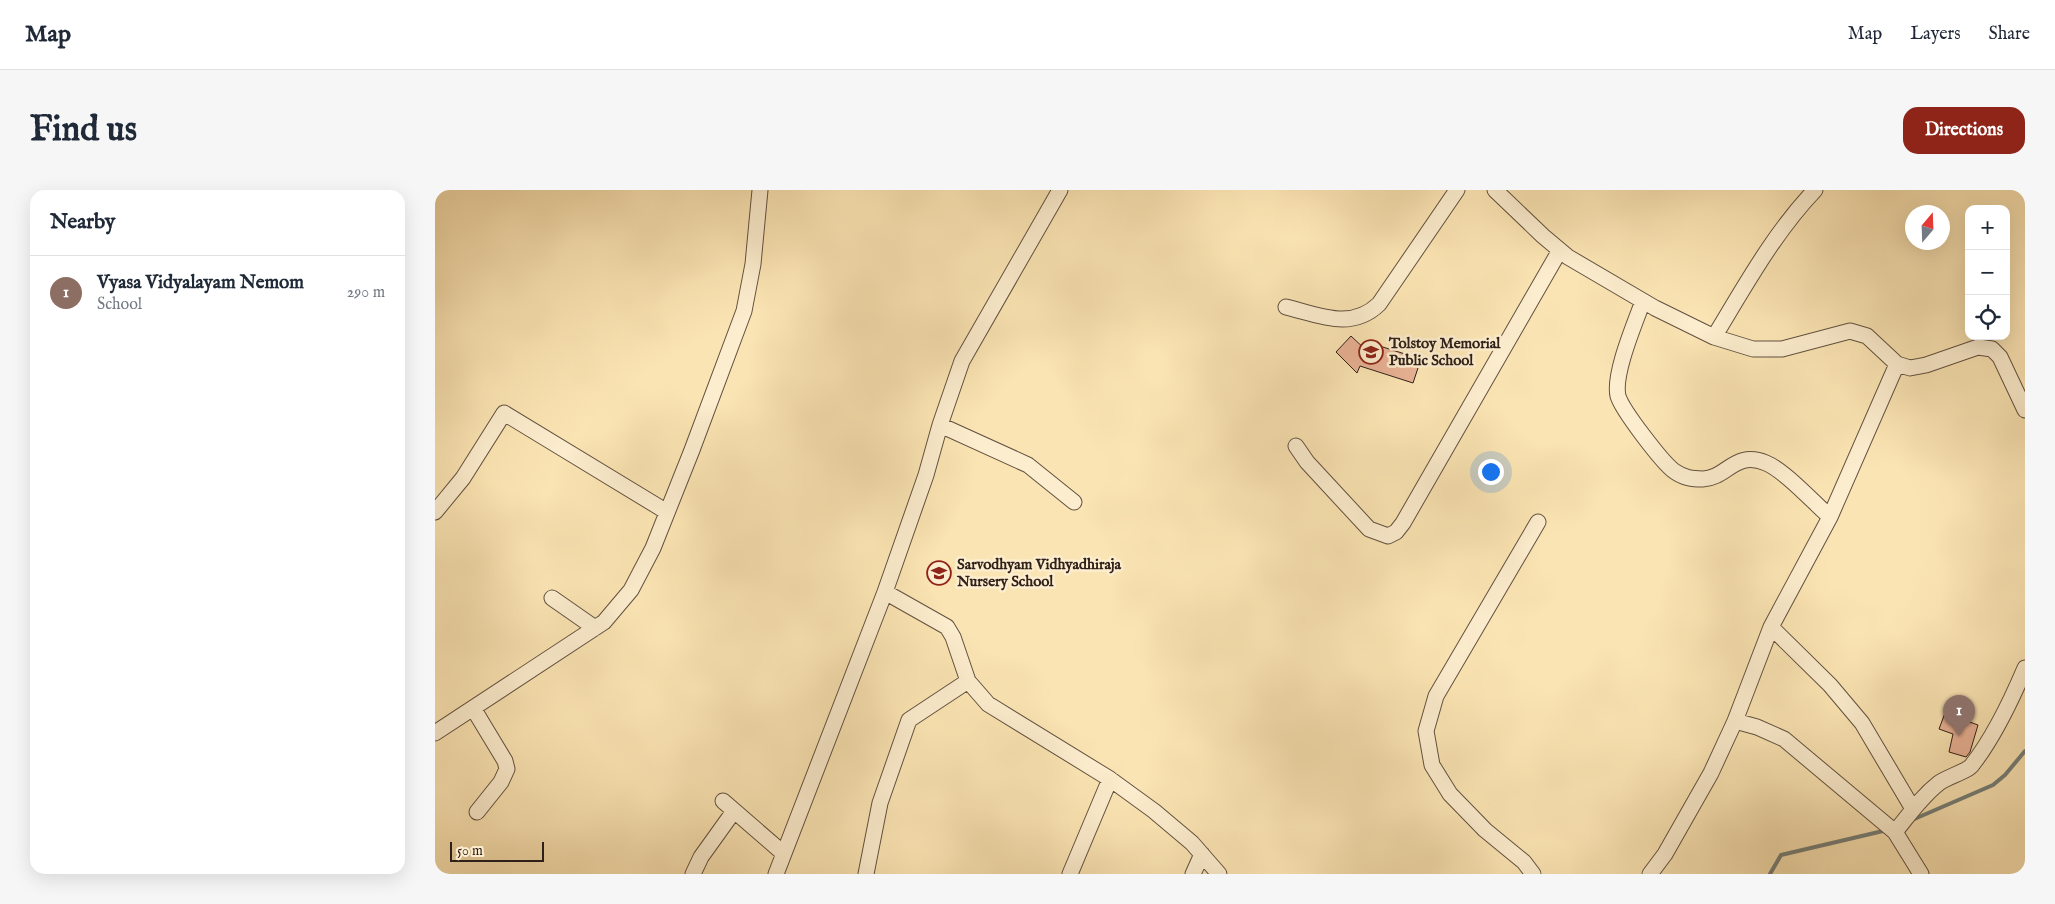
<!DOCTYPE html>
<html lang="en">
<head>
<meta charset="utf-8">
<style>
	body { margin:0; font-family:"IM FELL English",serif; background:#f6f6f7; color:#1f2937 }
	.controls { position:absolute; right:15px; top:15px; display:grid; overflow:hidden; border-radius:10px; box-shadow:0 5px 20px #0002 }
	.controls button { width:45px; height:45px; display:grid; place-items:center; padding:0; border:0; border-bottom:1px solid #e0e1e3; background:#fff; color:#1f2937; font:25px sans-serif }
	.compass { position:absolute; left:1470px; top:15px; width:45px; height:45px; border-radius:50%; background:#fff; box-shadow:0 5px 20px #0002; rotate:19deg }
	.scale { position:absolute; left:15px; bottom:12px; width:94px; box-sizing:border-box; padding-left:5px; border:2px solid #2f201a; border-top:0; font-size:14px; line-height:18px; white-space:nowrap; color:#2f201a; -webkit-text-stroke:4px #fcedce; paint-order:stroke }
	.you { position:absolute; left:1055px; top:281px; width:18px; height:18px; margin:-12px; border:4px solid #fff; border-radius:50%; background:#1a73e8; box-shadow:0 0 0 8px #1a73e833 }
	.badge { display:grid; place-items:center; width:32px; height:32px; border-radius:50%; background:#8f2418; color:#fff; font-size:16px; font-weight:700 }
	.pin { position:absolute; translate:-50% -41px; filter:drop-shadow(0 1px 2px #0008) }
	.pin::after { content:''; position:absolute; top:26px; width:18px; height:15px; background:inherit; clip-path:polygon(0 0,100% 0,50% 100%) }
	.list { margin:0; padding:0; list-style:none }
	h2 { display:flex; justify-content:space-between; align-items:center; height:65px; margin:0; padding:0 20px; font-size:21px }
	h2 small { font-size:16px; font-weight:400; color:#747a83 }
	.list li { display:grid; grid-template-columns:32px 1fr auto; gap:15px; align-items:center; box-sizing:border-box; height:75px; padding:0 20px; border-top:1px solid #e0e1e3 }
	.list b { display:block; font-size:19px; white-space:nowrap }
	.list p { margin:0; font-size:16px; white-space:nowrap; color:#747a83 }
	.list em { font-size:16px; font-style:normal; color:#747a83 }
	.icon { flex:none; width:28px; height:28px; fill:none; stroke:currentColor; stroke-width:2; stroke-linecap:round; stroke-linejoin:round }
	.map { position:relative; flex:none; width:1590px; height:684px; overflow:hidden; border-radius:15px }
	header { display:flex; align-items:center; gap:30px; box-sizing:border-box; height:70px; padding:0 25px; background:#fff; border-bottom:1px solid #e0e1e3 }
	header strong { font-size:24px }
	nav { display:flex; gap:28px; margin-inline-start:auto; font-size:18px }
	.intro { display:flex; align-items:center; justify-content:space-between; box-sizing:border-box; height:120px; padding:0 30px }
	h1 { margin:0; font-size:35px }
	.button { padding:12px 22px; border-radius:15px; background:#8f2418; color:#fff; font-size:18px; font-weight:700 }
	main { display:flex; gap:30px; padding:0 30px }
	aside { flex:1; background:#fff; border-radius:15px; box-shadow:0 5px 20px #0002 }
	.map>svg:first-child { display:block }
</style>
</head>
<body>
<header>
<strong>Map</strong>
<nav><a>Map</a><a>Layers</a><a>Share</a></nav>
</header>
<div class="intro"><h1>Find us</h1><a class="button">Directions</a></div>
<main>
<aside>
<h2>Nearby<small></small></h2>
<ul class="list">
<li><span class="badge" style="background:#8d6e63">1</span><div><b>Vyasa Vidyalayam Nemom</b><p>School</p></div><em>290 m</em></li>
</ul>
</aside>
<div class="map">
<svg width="1590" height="684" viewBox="0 0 1590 684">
	<rect width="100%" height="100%" fill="#fbe4b3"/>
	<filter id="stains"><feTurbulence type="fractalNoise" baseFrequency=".004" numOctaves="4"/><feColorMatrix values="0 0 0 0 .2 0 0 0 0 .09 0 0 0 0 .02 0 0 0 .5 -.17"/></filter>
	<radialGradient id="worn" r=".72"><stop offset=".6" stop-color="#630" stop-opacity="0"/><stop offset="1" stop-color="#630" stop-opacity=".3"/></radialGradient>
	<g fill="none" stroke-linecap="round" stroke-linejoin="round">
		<path stroke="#747e78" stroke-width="4" d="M1477,630L1558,595L1570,585L1590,561
			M1335,684L1346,665L1448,641"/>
	</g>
	<path fill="#e9b295" stroke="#2f201a" d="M916,146L932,161L935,153L986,169L978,193L925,176L922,183L901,162Z
		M1510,523L1543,535L1535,562L1531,567L1514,562L1518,544L1504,539Z"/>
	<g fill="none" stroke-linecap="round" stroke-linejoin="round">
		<g stroke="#625140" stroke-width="17">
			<path id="minor" d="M1060,0L1108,46L1133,67L1220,118L1279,147L1318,159H1347L1415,141L1432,146L1462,174L1475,178L1491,175L1543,157L1557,159L1565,167L1590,220
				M1208,111C1200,133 1178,184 1183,206C1187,220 1227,272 1239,281C1249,288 1257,289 1268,289C1292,288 1300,260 1331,273C1350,281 1378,312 1395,327
				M851,117C884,125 916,141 944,114L1022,0
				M1279,147C1310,96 1339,43 1380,0
				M505,235L593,275L639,312
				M861,256L872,272L934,339L953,346L961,342L968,333L1125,60
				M0,322L28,288L69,223L232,322
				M450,402L512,437L518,447L533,491L553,514L675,589L719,621L757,653L784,684
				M117,408L160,438
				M1336,437L1395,495L1427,533L1478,619
				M38,518L70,571L72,579L66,592L42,622
				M1300,531L1322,537L1349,549L1460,642L1486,684
				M0,543L169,432L196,400L218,358L257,260L309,121L318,74L325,0
				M288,611L348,663
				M1460,642C1474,625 1486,607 1504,593C1512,587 1533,581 1537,575C1559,547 1576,511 1590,478
				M258,684L266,667L299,621
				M341,684L450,402L491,285L505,235L527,171L625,0
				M431,684L445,613L474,530L533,491
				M635,684L675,589
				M758,684L767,664
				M1098,684L1089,672L1050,640L1015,604L997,575L991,541L1001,506L1103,332
				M1215,684L1230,664L1276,583L1300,531L1336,437L1395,327L1462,174"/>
		</g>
		<use href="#minor" stroke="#fcedce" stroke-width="15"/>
	</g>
	<defs>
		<g id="school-ring" transform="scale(1.25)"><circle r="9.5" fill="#fcedce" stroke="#8f2418" stroke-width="1.5"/><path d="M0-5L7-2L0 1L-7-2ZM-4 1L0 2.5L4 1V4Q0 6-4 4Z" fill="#8f2418"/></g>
	</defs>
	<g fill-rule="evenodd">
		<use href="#school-ring" x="936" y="162"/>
		<use href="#school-ring" x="504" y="383"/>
	</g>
	<g text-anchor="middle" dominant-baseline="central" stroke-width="5" stroke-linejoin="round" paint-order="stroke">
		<g font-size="15" font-weight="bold" fill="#2f201a" stroke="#fcedce" text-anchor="start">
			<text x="954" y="153">Tolstoy Memorial<tspan x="954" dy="17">Public School</tspan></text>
			<text x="522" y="374">Sarvodhyam Vidhyadhiraja<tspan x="522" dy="17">Nursery School</tspan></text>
		</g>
	</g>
	<rect width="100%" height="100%" filter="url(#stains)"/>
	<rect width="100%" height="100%" fill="url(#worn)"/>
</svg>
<div class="controls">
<button>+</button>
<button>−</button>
<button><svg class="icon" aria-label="locate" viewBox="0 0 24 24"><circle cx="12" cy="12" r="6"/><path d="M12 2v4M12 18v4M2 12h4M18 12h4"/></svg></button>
</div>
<svg class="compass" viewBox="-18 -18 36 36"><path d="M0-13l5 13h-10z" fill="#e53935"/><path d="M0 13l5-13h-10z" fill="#747a83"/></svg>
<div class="scale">50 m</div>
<div class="you"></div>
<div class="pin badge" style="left:1524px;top:546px;background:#8d6e63">1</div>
</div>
</main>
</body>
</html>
